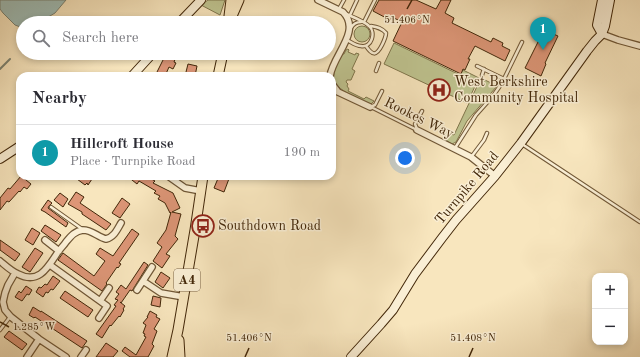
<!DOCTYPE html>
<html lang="en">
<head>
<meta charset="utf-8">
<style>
	body { margin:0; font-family:"Old Standard TT",serif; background:#f7f7f7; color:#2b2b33 }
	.controls { position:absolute; right:12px; bottom:12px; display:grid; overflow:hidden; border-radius:8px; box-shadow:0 2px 6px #0003 }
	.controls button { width:36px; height:36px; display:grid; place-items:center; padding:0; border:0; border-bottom:1px solid #e1e1e2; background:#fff; color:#2b2b33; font:20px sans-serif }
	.you { position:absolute; left:405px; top:158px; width:14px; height:14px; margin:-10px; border:3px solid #fff; border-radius:50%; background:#1a73e8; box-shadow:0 0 0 6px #1a73e833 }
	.badge { display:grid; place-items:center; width:26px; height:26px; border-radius:50%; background:#8f2418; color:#fff; font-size:13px; font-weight:700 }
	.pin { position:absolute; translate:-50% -33px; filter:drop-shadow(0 1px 2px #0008) }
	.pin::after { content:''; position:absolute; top:21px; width:14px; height:12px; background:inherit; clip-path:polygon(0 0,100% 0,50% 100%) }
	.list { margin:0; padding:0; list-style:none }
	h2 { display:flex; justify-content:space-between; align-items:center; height:52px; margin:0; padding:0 16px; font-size:17px }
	h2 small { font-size:13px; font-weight:400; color:#7c7c81 }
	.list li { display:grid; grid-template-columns:26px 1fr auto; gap:12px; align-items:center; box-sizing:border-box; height:56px; padding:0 16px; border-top:1px solid #e1e1e2 }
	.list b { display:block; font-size:15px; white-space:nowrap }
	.list p { margin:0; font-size:13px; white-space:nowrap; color:#7c7c81 }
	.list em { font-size:13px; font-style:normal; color:#7c7c81 }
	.icon { flex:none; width:22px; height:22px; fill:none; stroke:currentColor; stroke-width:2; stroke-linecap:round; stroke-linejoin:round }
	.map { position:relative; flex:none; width:640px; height:357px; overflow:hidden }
	.search { position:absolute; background:#fff; box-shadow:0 2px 6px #0003; left:16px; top:16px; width:320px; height:44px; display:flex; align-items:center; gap:10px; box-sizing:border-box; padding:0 14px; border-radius:22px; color:#7c7c81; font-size:15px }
	.panel { position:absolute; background:#fff; box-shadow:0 2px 6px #0003; left:16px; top:72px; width:320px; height:108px; border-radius:12px }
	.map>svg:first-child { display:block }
</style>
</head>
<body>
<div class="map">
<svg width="640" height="357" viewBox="0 0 640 357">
	<rect width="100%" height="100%" fill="#f8e6be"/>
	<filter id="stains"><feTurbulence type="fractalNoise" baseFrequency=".005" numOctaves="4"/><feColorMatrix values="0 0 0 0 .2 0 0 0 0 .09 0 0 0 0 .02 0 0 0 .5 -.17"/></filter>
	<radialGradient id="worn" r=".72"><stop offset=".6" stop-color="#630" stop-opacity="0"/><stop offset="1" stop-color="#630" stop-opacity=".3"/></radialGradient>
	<path fill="#bfc490" stroke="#80764c" d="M208,0H225L220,15L201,5Z
		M354 34a8 8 0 1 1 16 0a8 8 0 1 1-16 0Z
		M394,43L460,75L463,70L479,78L467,103L384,64Z
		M348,49L349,50L348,52L355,55L356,53L359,54L352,69L355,71L351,80H347L346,82L348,84L347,86L349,89L348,91L364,99L366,97L374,101L371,104C364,102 357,98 351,95C327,83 332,74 342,54H344L346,50Z
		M481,78L497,86L467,121L456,142L452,144L444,139L443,138L446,132L454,135Z"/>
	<path fill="#9fbeb8" stroke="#7a8272" d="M0,0H66L55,13L38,23H23V28L15,25L3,13L0,9Z"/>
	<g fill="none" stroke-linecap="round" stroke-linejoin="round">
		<path stroke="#7a8272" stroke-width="2" d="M0,69L10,59"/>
	</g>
	<path fill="#dd9677" stroke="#422709" d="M379,0H416L436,9L441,0H451L445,13L454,18L452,23L491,42L493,38L503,43L502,46L510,50L505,61L475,46L468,59H470L465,70L463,69L461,74L393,41L402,22L392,17L390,20L373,11Z
		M546,26L552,30L551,33L558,36L545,63L546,64L541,76L525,68Z
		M168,53H174L177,54L174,62L176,63L173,69L169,67L165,76H155L164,58H165Z
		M188,64L197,66L195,76H185Z
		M21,176L31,184L27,189L24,187L20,192L19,191L9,202L7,201L0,210V198L8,188L10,189Z
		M79,176H89L92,179L88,185L87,183L85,185L77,179Z
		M127,176H146L155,181L153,183L173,193L180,208L172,212L181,214L175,236L178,239L166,254L170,256L162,268L153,261L162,247L157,243L166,230L171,212L170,213L165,203L158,199L160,196L154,193L156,191L139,181L137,184Z
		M219,176H230L224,192L214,188Z
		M76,192L84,197L80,203L111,224L106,230L82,214V212L68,204Z
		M60,193L68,199L63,207L54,200Z
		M122,198L130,204L120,218L112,213Z
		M48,200L52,203L49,206L48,208L68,223L66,227L45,212L41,210Z
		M45,225L61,235L56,242L41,231Z
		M32,228L40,233L33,245L25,240Z
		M132,229L139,234L119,263L121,264L118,268L117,267L106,283L107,284L102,291L58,260L63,253L94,276L105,261L96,254L100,248L113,256Z
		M0,240L20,254L15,261L0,250Z
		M35,248L43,253L30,272L22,267Z
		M144,262L148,265L132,291L130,290L121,303L120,302L125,306L123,309L124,310L120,317L119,316L111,326L110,325L102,338L96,334L116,306L114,305L118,300L115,299L119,294L116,292L121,285L126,289Z
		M161,272L170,278L163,288L155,282Z
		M53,276L60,281L53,290L51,289L48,293L46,292L43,297L36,292L39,287L41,288L45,284L47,285Z
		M26,286L32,290L29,295L27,294L22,301L15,297L19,291L21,293Z
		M65,291L93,310L88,317L60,298Z
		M153,296L161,298L160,307L151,305Z
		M33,307L41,312V311L87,341L82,348L35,317L34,318L29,315Z
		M150,311L157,315L156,317L160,319L154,329L157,331L152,344L154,346L148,357H130L122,351L125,347L136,355L146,337L144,336L145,334L143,333L146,325L143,323L148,317H147Z
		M9,331L27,344L22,350L4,337Z
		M106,343L118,351L113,357H96Z"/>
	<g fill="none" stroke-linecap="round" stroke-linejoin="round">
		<g stroke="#705736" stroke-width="4.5">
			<path id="lane" d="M339,9L344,0
				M346,14C353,17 364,21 369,26C376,32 372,48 361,46C356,46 351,42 347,40
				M350,15L357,0
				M364,22L375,0
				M351,28C353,24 356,22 361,22
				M366,46C372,55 376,57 382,45C384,41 386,37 386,33C382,28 377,27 371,26
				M477,66L504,79
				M376,71L379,63
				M482,75L484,69
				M370,107L375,105L382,91
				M371,107L417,130
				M417,129L415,124L422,111
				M522,144L640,222
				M455,148L476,115L493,96L502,83L522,42
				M472,156L484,140L487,133
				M51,207L82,229
				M0,330L10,317"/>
		</g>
		<g stroke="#705736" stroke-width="8">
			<path id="street" d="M318,0L343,12C362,31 333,55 330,76
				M602,34L618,40L640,46
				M332,84L338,92L370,107
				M417,130L471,157L495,176
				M168,176L185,188L201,191
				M45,240L59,251
				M0,261C6,266 11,271 18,274C39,285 48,267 58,252C61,248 64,245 66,242C71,236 75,231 83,230C92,230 98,237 106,239C114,237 117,230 121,223
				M50,265L107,306L99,318
				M15,273L8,285L5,293L3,302L5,310L11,317L39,339L66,357
				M143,281L161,293L184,297
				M137,290L152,267
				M100,301L109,288
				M27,357L39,339
				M81,357L86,350"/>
		</g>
		<g stroke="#422709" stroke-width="10">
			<path id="secondary" d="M179,23L201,0
				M602,34L597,25L602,0
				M132,76L153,53
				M0,159L20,146
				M351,357L381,324L393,310L415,274L442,238L456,220L495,176L521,143L587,51L595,41L602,34L605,26L610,0"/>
		</g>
		<g stroke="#422709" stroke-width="11">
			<path id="primary" d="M229,16L231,0
				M229,23L239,0
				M218,76L223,53
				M179,340L180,357
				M172,357L178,330L195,230L203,176"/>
		</g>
		<use href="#lane" stroke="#faefd5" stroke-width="2.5"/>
		<use href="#street" stroke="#faefd5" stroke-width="5.5"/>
		<use href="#secondary" stroke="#faefd5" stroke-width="8"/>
		<use href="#primary" stroke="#f8e6be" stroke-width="9"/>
	</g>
	<path fill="none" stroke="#422709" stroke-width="1.5" d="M407,9L412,0M0,322L9,327M245,357L249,348M469,357L473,348"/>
	<defs>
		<g id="hospital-ring" transform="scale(1.15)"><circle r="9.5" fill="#faefd5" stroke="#8f2418" stroke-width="1.5"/><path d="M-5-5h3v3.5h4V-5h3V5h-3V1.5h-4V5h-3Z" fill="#8f2418"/></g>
		<g id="bus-ring" transform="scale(1.15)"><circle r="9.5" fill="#faefd5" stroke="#8f2418" stroke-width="1.5"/><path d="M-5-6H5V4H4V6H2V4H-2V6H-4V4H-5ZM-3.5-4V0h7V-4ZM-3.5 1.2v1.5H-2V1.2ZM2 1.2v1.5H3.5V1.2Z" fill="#8f2418"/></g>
	</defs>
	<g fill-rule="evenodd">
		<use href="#hospital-ring" x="439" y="90"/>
		<use href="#bus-ring" x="203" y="226"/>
	</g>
	<g text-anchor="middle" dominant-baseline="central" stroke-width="3" stroke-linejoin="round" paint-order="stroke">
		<rect fill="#faefd5" stroke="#796346" stroke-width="1" x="174" y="269" width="26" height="22" rx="3"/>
		<g font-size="13" font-weight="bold" fill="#422709">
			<text x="187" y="280">A4</text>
		</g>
		<g font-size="14" fill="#422709" stroke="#faefd5" text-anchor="start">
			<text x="454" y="82">West Berkshire<tspan x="454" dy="16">Community Hospital</tspan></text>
			<text x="218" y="226">Southdown Road</text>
		</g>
		<g font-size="14" fill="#422709" stroke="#faefd5">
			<text transform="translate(419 118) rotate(26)">Rookes Way</text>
			<text transform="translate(467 188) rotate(-50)">Turnpike Road</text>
		</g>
	</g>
	<g font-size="10" text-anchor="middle" fill="#422709" stroke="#faefd5" stroke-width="3" stroke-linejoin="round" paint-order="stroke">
		<text x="407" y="23">51.406°N</text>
		<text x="34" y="330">1.285°W</text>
		<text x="249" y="341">51.406°N</text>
		<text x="473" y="341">51.408°N</text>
	</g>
	<rect width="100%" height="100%" filter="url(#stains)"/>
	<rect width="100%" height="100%" fill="url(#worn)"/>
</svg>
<div class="controls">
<button>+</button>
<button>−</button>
</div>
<div class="you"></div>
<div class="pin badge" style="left:543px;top:50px;background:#0f9aa8">1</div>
<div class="search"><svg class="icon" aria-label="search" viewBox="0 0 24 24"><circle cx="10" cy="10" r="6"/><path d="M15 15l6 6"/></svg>Search here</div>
<section class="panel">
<h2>Nearby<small></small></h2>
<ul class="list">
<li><span class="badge" style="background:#0f9aa8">1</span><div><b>Hillcroft House</b><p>Place · Turnpike Road</p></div><em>190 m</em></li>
</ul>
</section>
</div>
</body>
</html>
